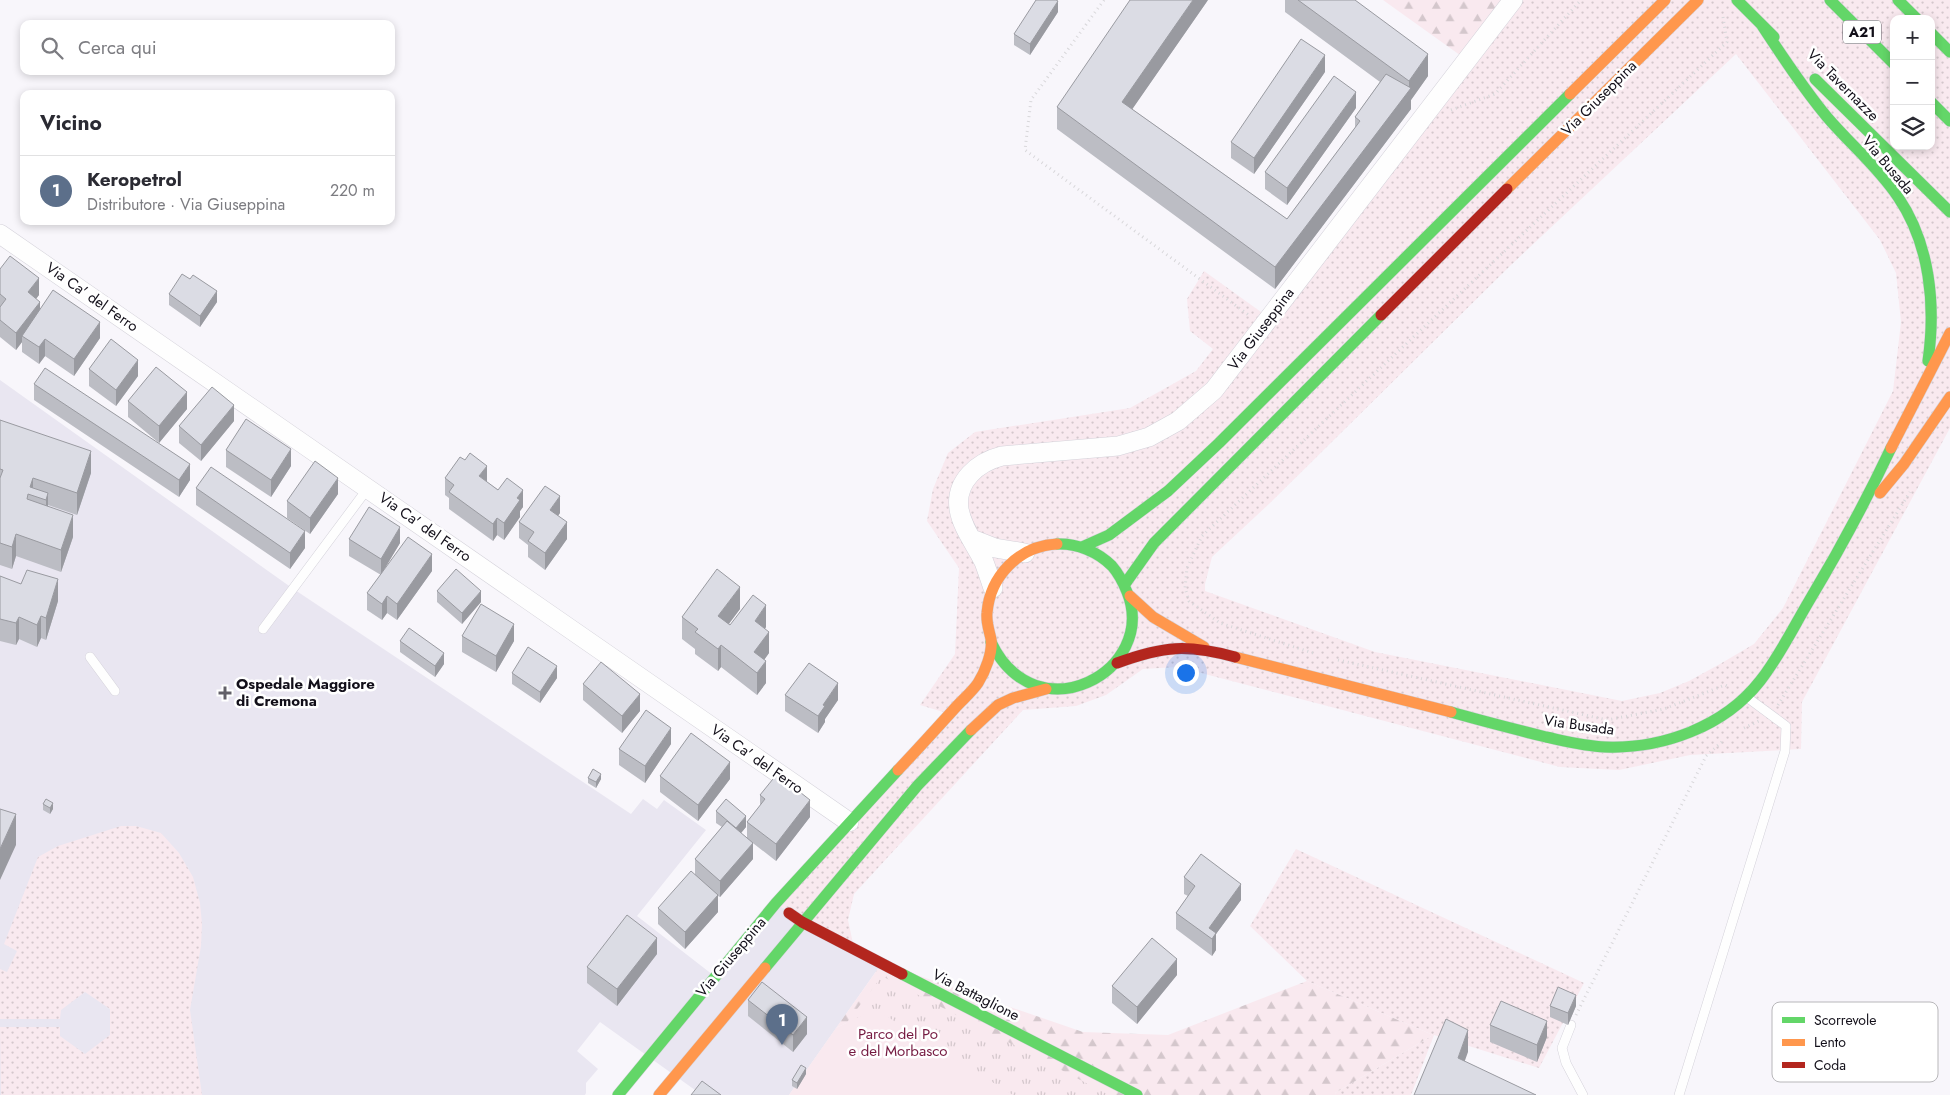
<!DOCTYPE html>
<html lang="it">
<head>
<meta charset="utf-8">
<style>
	body { margin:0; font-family:Jost,sans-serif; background:#f2f2f3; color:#2b2b33 }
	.controls { position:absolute; right:15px; top:15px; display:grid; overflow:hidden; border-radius:10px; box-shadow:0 2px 8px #0003 }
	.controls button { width:45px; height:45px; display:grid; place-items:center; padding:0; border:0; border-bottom:1px solid #e1e1e2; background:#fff; color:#2b2b33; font:25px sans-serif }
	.you { position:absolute; left:1185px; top:672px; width:18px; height:18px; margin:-12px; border:4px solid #fff; border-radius:50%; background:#1a73e8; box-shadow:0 0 0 8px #1a73e833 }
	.badge { display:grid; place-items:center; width:32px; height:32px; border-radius:50%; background:#626068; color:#fff; font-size:16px; font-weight:700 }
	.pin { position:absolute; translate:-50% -41px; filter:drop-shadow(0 1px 2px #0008) }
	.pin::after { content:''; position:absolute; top:26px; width:18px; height:15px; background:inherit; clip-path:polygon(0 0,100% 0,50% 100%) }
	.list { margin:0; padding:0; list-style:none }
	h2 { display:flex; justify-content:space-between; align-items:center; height:65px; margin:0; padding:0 20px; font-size:21px }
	h2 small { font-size:16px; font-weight:400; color:#7c7c81 }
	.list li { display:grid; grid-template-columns:32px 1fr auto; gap:15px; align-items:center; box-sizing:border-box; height:70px; padding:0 20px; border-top:1px solid #e1e1e2 }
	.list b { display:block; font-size:19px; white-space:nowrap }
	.list p { margin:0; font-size:16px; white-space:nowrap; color:#7c7c81 }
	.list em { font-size:16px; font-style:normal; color:#7c7c81 }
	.icon { flex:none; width:28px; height:28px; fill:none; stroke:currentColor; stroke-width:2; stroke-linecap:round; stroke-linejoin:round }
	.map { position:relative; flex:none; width:1950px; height:1095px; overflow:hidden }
	.search { position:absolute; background:#fff; box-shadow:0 2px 8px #0003; left:20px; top:20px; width:375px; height:55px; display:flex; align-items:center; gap:12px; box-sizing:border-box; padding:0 18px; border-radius:10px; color:#7c7c81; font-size:19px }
	.panel { position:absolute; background:#fff; box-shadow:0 2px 8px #0003; left:20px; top:90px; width:375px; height:135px; border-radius:10px }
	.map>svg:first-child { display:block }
</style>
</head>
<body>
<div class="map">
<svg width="1950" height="1095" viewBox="0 0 1950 1095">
	<defs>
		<pattern id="grass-dots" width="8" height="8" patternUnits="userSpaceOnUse" patternTransform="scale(1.25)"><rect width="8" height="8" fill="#f9e9ef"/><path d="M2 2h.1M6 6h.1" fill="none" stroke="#d4c7cc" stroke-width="1.8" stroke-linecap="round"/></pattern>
		<pattern id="forest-firs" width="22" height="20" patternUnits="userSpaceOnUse" patternTransform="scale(1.25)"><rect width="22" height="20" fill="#f9e9ef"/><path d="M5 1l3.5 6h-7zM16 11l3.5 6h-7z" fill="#d4c7cc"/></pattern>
		<pattern id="park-tufts" width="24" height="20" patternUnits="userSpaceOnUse" patternTransform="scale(1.25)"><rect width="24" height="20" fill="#f9e9ef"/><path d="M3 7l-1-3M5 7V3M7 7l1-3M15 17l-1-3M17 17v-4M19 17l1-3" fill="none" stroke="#d4c7cc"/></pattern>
	</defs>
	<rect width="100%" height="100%" fill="#f8f6fb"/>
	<path fill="#e9e6f1" d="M0,380L292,588L631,814L643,799L657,809L664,800L706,830L637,916L713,975L776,904L882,963L789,1095H702L600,1022L577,1051L598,1069L586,1083V1093L585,1095H0Z"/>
	<path fill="url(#grass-dots)" fill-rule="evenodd" d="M1509,0H1950V428L1802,702L1801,749L1690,755L1619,770L1560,767L1178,667L1143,669L1106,695L1076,706L1023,710L854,894L848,920L854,948L776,904L950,714L920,705L955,654L959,568L927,521L933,489L948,453L975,432L1130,408L1196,371L1213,349L1190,331L1187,299L1204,271L1268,317ZM1894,19H1931V146H1894ZM1736,54L1880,240L1896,273L1901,322L1893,391L1783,608L1754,644L1720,664L1689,681L1660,693L1622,701L1375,652L1205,591V584L1212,557L1270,503L1511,265Z
		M121,826H136L161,833L179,853L193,877L200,903L202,924L201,946L190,1010L202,1095H1L0,1027H60V1036L85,1054L110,1035V1009L85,992L61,1010L60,1019H0V969L7,972L17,951L4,944L38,857L58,846Z
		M1296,849L1584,983L1539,1068L1434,1035L1411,1095H1336L1335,1093L1433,1035L1307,981L1250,926Z"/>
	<path fill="url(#forest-firs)" d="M1383,0H1509L1464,58Z
		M882,963L1083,1032L1168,1035L1307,981L1433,1035L1335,1093L1336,1095H1025L875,1009L836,1028Z"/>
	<path fill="url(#park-tufts)" d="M882,976L1109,1095H792Z"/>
	<path fill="#f9e9ef" d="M875,1009L1013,1095H789L836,1028Z"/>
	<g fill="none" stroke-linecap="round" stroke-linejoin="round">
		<g stroke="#d4d2da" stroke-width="10">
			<path id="lane" d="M263,629L368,488
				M90,657L115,691
				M1571,1025L1562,1048L1566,1063L1583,1095
				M1679,1095L1785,751L1786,726L1748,698"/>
		</g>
		<g stroke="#d4d2da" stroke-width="20">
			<path id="street" d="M0,234L849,822
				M972,539L995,548L1025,553
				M993,588C990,579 987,570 984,562C976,545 962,528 959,509C955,481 978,462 1002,456L1118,446L1149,437L1178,421L1214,390L1513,0"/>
		</g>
		<g stroke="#d4d2da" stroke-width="12">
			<path id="fast" d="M1737,0L1774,37
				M1830,0L1894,64
				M1898,0L1917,19
				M1761,24C1782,56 1803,88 1827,117C1850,144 1878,167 1898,197C1930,244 1936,305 1928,361
				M1931,33L1950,52
				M1815,79L1950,212
				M1931,102L1950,121
				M1082,547L1109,535L1168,491L1219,443L1570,94
				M1125,584L1154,543L1381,315
				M991,642C1036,737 1159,671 1127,592C1123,582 1119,574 1112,566C1098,552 1077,543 1057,544
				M1451,712C1482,721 1514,729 1546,737C1565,741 1585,746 1605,747C1662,749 1724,727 1760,681C1779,657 1793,628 1809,601C1839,551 1866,501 1891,448
				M765,968L918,785L971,730
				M902,974L1137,1095
				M618,1095L776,903L898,770"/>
		</g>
		<g stroke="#d4d2da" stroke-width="12">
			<path id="slow" d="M1570,94L1665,0
				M1507,189L1698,0
				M1891,448L1950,333
				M1880,493L1904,464L1950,397
				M1130,596L1153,617L1204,647
				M1235,657L1451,712
				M971,730L998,705L1013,698L1046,689
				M898,770C917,750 936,729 955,708C962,700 972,692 978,683C985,672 993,652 991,639C989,630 986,622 987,613C990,576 1019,546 1057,544
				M659,1095L765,968"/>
		</g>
		<g stroke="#d4d2da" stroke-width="12">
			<path id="jam" d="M1381,315L1507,189
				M1117,663C1164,646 1187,644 1235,657
				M789,913L802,922L902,974"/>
		</g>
		<path stroke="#d8d7da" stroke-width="3" stroke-dasharray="1 4" stroke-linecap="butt" d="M1104,0L1031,100L1025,150L1250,316
			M1451,110L1495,94L1581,0
			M1313,653L1220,623L1189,601L1185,588L1187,568L1202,536L1727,42L1723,17
			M1338,660L1607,720L1664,709L1725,685L1727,686
			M1778,705L1910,492
			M1744,728L1759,721
			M1576,1015L1706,756L1724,740"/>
		<use href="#lane" stroke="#fefefe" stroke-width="9"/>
		<use href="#street" stroke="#fefefe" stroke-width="19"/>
		<use href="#fast" stroke="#63d668" stroke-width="11"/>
		<use href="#slow" stroke="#ff974d" stroke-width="11"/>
		<use href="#jam" stroke="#b3261e" stroke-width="11"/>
	</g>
	<path fill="#bcbdc4" d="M1208,0L1132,109L1287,219L1355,128V117L1380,82L1285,12V0H1355L1428,76L1411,100V109L1275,289L1057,129V107Z
		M1058,12L1030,55L1014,45V34Z
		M1325,72L1254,174L1231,158V142Z
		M1356,108L1287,205L1265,189V172Z
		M0,269L39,295L36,299L40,309L100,338L74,376L45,356L39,364L22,352V342L16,350L0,337Z
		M190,279L217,302L200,327L169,305V294Z
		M89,369L138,376L116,406L89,386Z
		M34,384L190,480L179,497L34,400Z
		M128,401L187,409L159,443L128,417Z
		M0,420L91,473L77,515L48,505V507L73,537L61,572L16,556L12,569L0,565Z
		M234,421L201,461L179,443V426Z
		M226,450L291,466L271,497L226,467Z
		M445,478L487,482L523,507L520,511V517L504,540L497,535L493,541L449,509V498L445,495Z
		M196,488L305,548L290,569L196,505Z
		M338,494L310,534L287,518V501Z
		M560,513L558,516L567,539L545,570L528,557V545L519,538V522Z
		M349,539L400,543L383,571H432L397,620L387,613L382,620L367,610V593L381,575L349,556Z
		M0,576L58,601L46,640L41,638L37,647L19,639L16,645L0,641Z
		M437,591L481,602L462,624L437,602Z
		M740,609L729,624L730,625L766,627L765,629L769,653L764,660L766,683L757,695L721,667L718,671L695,654V649L682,639V617Z
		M462,636L514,641L496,672L462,652Z
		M400,641L444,664L435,677L400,652Z
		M512,673L557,678L540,703L512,684Z
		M583,684L640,711L622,733L583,700Z
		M785,695L838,700L825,719V722L818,733L785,711Z
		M671,744L645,783L619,765V749Z
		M660,776L730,779L698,821L660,792Z
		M588,778L601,779L596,788L588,783Z
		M760,795L810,817L776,861L749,840L753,859L720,897L718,896V912L685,949L658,924V908L695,874V859L722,827L716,823V811L746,827L741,833L747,838V822L760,806Z
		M43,804L53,809L50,814L43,810Z
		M1184,877L1241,900L1216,934V950L1212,956L1176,929V913L1188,896L1184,894Z
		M657,954L617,1006L587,983V967Z
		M1177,975L1137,1024L1112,1003V986Z
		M748,1000L807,1034L793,1052L748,1016Z
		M1550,1006H1576L1568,1025L1550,1017Z
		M1490,1025L1547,1037L1537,1062L1490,1042Z
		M806,1074L797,1089L792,1086V1080Z"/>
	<path fill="#999aa0" d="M1193,0H1208L1122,124V102Z
		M1058,1V12L1030,55V44Z
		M1428,54V76L1411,100V109L1275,289V267L1409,90V81Z
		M1325,55V72L1254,174V158Z
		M1356,92V108L1287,205V188Z
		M39,278V295L28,309V292Z
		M217,291V302L200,327V316Z
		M40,302V319L22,336V342L16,350V333Z
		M100,322V338L74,376V359Z
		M45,339V356L39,364V347Z
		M138,360V376L116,406V390Z
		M187,392V409L159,443V426Z
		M234,405V421L201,461V445Z
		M291,449V466L271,497V480Z
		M91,451V473L77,515V493Z
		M190,464V480L179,497V480Z
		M487,466V482L479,476Z
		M33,478V495L30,487Z
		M338,478V494L310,534V518Z
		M523,490V507L520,511V517L504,540V523L517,498Z
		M48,493V515L46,522V500Z
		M560,496V513L550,527V510Z
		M73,515V537L61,572V550Z
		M497,518V535L493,541V524Z
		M567,522V539L545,570V553Z
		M400,527V543L381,575V559Z
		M305,531V548L290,569V553Z
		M16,534V556L12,569V547Z
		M432,554V571L397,620V604Z
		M58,579V601L46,640V618Z
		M740,587V609L718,638V616Z
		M481,591V602L462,624V613Z
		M387,596V613L382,620V604Z
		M766,605V627L755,643V621Z
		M41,616V638L37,647V625Z
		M19,617V639L16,645V623Z
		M514,624V641L496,672V656Z
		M769,632V653L756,671L754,652Z
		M721,645V667L718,671V649Z
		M444,653V664L435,677V666Z
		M766,661V683L757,695V673Z
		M557,666V678L540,703V692Z
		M838,683V700L825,719V722L818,733V716L823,705Z
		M640,694V711L622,733V716Z
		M671,728V744L645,783V766Z
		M730,762V779L698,821V805Z
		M601,774V779L596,788V782Z
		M810,800V817L776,861V844Z
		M53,803V809L50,814V808Z
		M16,814V845L0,880V849Z
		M746,816V827L736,839V828Z
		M753,843V859L720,897V881Z
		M1241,884V900L1216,934V950L1212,956V939L1209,928Z
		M718,895V912L685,949V932Z
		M657,938V954L617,1006V989Z
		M1177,959V975L1137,1024V1007Z
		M1576,995V1006L1568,1025V1013Z
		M807,1017V1034L793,1052V1035Z
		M1547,1021V1037L1537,1062V1045Z
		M1468,1030V1052L1458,1080V1058Z
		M806,1068V1074L797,1089V1083Z"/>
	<path fill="#dbdce4" stroke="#999aa0" d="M1036,0H1056L1058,1L1030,44L1014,34Z
		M1130,0H1193L1122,102L1287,219L1360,121L1355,117L1386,74L1411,88L1275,267L1057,107Z
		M1298,0H1355L1428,54L1409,81Z
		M1301,39L1325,55L1254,158L1231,142Z
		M1334,76L1356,92L1287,188L1265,172Z
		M10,256L39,278L28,292L40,302L16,333L0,320V307L6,299L0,294V269Z
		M182,274L190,279L193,275L217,291L200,316L169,294Z
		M53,290L100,322L74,359L45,339L39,347L22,336Z
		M111,339L138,360L116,390L89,369Z
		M156,367L187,392L159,426L128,401Z
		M45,368L190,464L179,480L34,384Z
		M212,387L234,405L201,445L179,426Z
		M246,419L291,449L271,480L226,450Z
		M0,420L91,451L77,493L33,478L30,487L48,493L46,500L28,494L27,499L73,515L61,550L16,534L12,547L0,543V478L3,470L0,469Z
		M470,453L487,466L479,476L498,490L507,478L523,490L517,498L520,500L504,523L497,518L493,524L449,492L454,485L445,478L460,457L465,460Z
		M315,461L338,478L310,518L287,501Z
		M211,467L305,531L290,553L196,488Z
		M545,486L560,496L550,510L567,522L545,553L528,541L534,532L519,522Z
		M369,507L400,527L381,559L349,539Z
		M408,537L432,554L397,604L387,596L382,604L367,593Z
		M456,569L481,591L462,613L437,591Z
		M717,569L740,587L718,616L730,625L753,595L766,605L755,621L769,632L754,652L766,661L757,673L721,645L718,649L695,632L698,629L682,617Z
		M27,570L58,579L46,618L41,616L37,625L19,617L16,623L0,619V576L21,584Z
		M481,604L514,624L496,656L462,636Z
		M409,628L444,653L435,666L400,641Z
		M528,647L557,666L540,692L512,673Z
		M601,662L640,694L622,716L583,684Z
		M809,663L838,683L823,705L825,706L818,716L785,695Z
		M646,710L671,728L645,766L619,749Z
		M691,733L730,762L698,805L660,776Z
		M593,769L601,774L596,782L588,778Z
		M777,774L810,800L776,844L747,822L765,799L760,795Z
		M46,799L53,803L50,808L43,804Z
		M726,799L746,816L736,828L716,811Z
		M0,809L16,814L0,849Z
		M727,821L753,843L720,881L695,859Z
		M1201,854L1241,884L1209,928L1216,933L1212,939L1176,913L1195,886L1184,877Z
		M691,871L718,895L685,932L658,908Z
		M627,915L657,938L617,989L587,967Z
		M1152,938L1177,959L1137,1007L1112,986Z
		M762,982L807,1017L793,1035L748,1000Z
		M1558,987L1576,995L1568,1013L1550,1006Z
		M1501,1001L1547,1021L1537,1045L1490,1025Z
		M1446,1019L1468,1030L1458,1058L1536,1095H1414Z
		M801,1065L806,1068L797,1083L792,1080Z
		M702,1081L721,1095H691Z"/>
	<path fill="#626068" stroke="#fff" stroke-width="2" d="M222.5 685.5h5v5h5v5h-5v5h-5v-5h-5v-5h5z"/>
	<g text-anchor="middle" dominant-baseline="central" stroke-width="5" stroke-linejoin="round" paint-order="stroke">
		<rect fill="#fff" stroke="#59575e" stroke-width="1" x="1843" y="20.5" width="38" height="23" rx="4"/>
		<g font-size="14" font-weight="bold" fill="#120f19">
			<text x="1862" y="32">A21</text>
		</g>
		<g font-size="15" fill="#120f19" stroke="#fff">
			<text transform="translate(1843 85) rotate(45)">Via Tavernazze</text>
			<text transform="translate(1599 98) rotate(-45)">Via Giuseppina</text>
			<text transform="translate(1888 165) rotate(50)">Via Busada</text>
			<text transform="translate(92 297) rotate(35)">Via Ca' del Ferro</text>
			<text transform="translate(1261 329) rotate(-53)">Via Giuseppina</text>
			<text transform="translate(425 527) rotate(35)">Via Ca' del Ferro</text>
			<text transform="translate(1579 725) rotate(8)">Via Busada</text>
			<text transform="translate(757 759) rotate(35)">Via Ca' del Ferro</text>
			<text transform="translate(731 957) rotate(-50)">Via Giuseppina</text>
			<text transform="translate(976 995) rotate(27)">Via Battaglione</text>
		</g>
		<g font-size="15" font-weight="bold" fill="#120f19" stroke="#fff" text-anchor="start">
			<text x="236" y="684">Ospedale Maggiore<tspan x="236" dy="17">di Cremona</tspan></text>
		</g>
		<g font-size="15" fill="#751a41" stroke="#fff">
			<text x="898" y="1034">Parco del Po<tspan x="898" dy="17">e del Morbasco</tspan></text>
		</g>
	</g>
	<rect x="1772" y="1002" width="166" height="80" rx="8" fill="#fff" stroke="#b8b7ba" stroke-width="1"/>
	<rect x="1782" y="1017" width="23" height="6" fill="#63d668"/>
	<rect x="1782" y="1039" width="23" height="7" fill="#ff974d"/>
	<rect x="1782" y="1062" width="23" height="6" fill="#b3261e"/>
	<g font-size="14" fill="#120f19">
		<text x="1814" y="1025">Scorrevole</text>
		<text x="1814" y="1047">Lento</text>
		<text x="1814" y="1070">Coda</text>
	</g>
</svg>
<div class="controls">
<button>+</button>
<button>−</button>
<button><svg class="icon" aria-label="layers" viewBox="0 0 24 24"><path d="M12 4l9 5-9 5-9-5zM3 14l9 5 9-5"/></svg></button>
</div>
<div class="you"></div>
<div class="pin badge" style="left:782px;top:1045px;background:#5c6f8a">1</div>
<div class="search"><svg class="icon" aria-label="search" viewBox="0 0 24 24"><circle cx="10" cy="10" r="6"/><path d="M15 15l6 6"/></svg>Cerca qui</div>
<section class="panel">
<h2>Vicino<small></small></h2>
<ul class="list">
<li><span class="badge" style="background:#5c6f8a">1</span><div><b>Keropetrol</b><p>Distributore · Via Giuseppina</p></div><em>220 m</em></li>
</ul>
</section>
</div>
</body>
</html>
